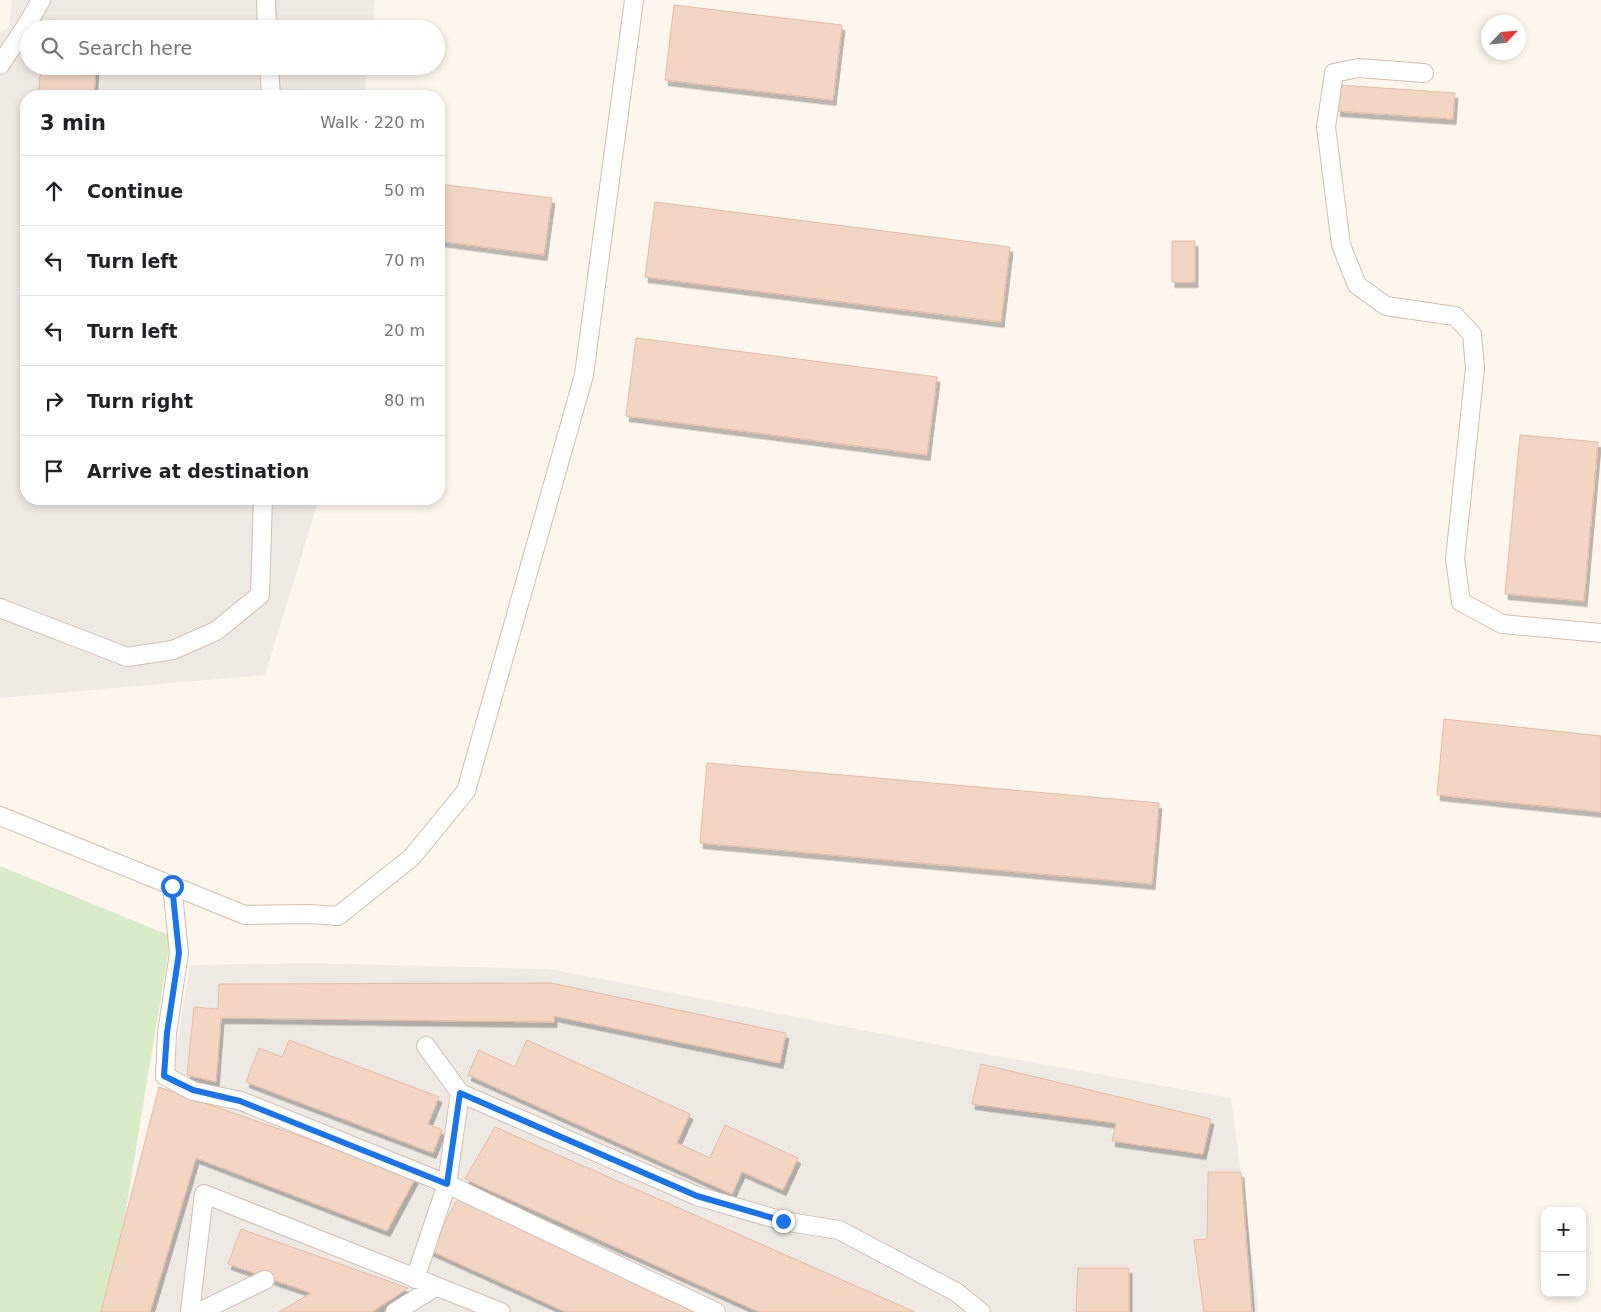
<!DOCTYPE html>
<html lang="en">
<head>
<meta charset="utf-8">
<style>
	body { margin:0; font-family:"DejaVu Sans",sans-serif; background:#f2f2f2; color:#202124 }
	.controls { position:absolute; right:15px; bottom:15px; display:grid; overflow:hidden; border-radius:10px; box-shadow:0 2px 8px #0003 }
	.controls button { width:45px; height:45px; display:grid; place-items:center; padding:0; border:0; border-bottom:1px solid #e0e0e0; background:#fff; color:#202124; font:25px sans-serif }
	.compass { position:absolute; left:1481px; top:15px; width:45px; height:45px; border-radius:50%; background:#fff; box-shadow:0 2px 8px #0003; rotate:64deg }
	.stop { position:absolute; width:15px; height:15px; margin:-11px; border:4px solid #1a73e8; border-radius:50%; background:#fff }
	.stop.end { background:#1a73e8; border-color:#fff; box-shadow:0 1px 5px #0008 }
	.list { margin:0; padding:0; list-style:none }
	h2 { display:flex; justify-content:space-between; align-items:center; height:65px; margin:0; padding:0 20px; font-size:21px }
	h2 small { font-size:16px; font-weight:400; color:#757577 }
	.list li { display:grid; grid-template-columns:32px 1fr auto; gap:15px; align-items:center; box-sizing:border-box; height:70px; padding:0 20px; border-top:1px solid #e0e0e0 }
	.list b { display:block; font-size:19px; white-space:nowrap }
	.list em { font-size:16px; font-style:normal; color:#757577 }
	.icon { flex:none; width:28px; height:28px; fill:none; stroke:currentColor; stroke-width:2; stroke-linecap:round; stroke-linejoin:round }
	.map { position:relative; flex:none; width:1601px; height:1312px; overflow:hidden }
	.search { position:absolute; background:#fff; box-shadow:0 2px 8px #0003; left:20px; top:20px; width:425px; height:55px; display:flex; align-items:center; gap:12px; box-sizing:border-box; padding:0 18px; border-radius:28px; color:#757577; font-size:19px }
	.panel { position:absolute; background:#fff; box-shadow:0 2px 8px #0003; left:20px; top:90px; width:425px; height:415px; border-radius:20px }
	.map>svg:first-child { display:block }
</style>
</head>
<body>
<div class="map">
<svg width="1601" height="1312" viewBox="0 0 1601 1312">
	<defs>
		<filter id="shadow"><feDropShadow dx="3" dy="5.5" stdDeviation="0" flood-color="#0004"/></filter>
	</defs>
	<rect width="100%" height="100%" fill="#fdf6ec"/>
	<path fill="#efe9e4" d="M12,0H375L372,29H29V66H367L364,96H26V499H319L265,675L0,698V33L9,27Z
		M309,963L550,969L975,1052L1231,1098L1259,1312H119L144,1247L190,965Z"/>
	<path fill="#d8ecc9" d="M0,866L171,936L109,1312H0Z"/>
	<path fill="#f3d5c3" stroke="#e6bba3" filter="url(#shadow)" d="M674,5L842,25L833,100L665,80Z
		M41,66H96L94,96H38Z
		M1339,85L1455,93L1453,119L1337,111Z
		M439,184L552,198L544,255L439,241Z
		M655,202L1010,247L1001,322L645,277Z
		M1172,241H1195V282H1172Z
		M636,338L937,377L927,455L626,416Z
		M1520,435L1598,442L1584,601L1505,594Z
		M1444,719L1601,736V812L1437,795Z
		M707,763L1159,803L1152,884L700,843Z
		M551,983L786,1033L780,1063L554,1016V1022L221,1018L216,1082L187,1075L194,1007L218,1009L219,984Z
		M289,1040L439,1097L428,1124L442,1130L433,1153L246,1082L259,1048L282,1057Z
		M527,1040L690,1114L677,1143L710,1158L725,1125L798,1158L783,1190L742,1172L732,1194L468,1075L479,1050L515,1067Z
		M981,1064L1211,1119L1203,1154L1112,1141L1116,1123L972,1104Z
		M159,1087L416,1177L387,1231L196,1158L150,1312H101Z
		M495,1127L915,1312H759L465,1179Z
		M1208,1172H1241L1252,1312H1204L1194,1240L1207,1239Z
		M459,1197L698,1312H566L429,1250Z
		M241,1229L408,1288L372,1312H279L311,1293L228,1264Z
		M1078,1268H1129V1312H1076Z"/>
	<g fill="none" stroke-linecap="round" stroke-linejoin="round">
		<g stroke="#d1beb0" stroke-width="20">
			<path id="lane" d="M266,0L267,29
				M0,65L28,23L41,0
				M269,66L271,96
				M1424,73L1358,68L1334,73L1326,127L1341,245L1357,285L1386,306L1455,316L1472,334L1475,368L1455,559L1461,602L1502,624L1601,633
				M0,608L127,657L173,650L216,631L260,595L263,499
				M0,816L245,915L309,914L338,916L412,857L466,791L584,375L634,0
				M172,885L179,953L167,1033L165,1076L193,1091L241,1101L447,1184L716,1312
				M460,1093L697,1196L783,1221L839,1230L956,1292L981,1312
				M415,1279L447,1184L460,1093L426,1046
				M190,1312L204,1194L501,1312
				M199,1312L265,1280
				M395,1312L435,1287"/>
		</g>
		<use href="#lane" stroke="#fff" stroke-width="18"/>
	</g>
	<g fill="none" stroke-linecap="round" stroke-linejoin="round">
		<path stroke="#1a73e8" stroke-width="6" d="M172,886L179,953L167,1033L164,1076L193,1090L240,1101L447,1184L460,1093L697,1196L783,1221"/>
	</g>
</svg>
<div class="controls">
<button>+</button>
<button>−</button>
</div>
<svg class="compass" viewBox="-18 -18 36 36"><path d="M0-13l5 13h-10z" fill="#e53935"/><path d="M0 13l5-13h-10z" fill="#757577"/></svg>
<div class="stop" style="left:172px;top:886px"></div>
<div class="stop end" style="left:783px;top:1221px"></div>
<div class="search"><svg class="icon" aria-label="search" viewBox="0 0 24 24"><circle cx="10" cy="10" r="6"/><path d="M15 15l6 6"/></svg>Search here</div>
<section class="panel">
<h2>3 min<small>Walk · 220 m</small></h2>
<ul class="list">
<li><svg class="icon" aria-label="ahead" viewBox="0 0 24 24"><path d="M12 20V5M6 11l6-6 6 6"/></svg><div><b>Continue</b></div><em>50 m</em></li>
<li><svg class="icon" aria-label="left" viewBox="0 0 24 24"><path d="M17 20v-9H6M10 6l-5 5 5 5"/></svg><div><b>Turn left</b></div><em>70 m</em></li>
<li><svg class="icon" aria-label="left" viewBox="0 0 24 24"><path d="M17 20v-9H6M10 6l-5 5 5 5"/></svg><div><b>Turn left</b></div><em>20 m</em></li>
<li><svg class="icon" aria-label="right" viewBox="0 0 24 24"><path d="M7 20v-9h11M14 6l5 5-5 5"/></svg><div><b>Turn right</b></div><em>80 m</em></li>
<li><svg class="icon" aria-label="arrive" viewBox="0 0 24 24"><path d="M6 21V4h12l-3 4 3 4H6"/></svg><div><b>Arrive at destination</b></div></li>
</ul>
</section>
</div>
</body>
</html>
